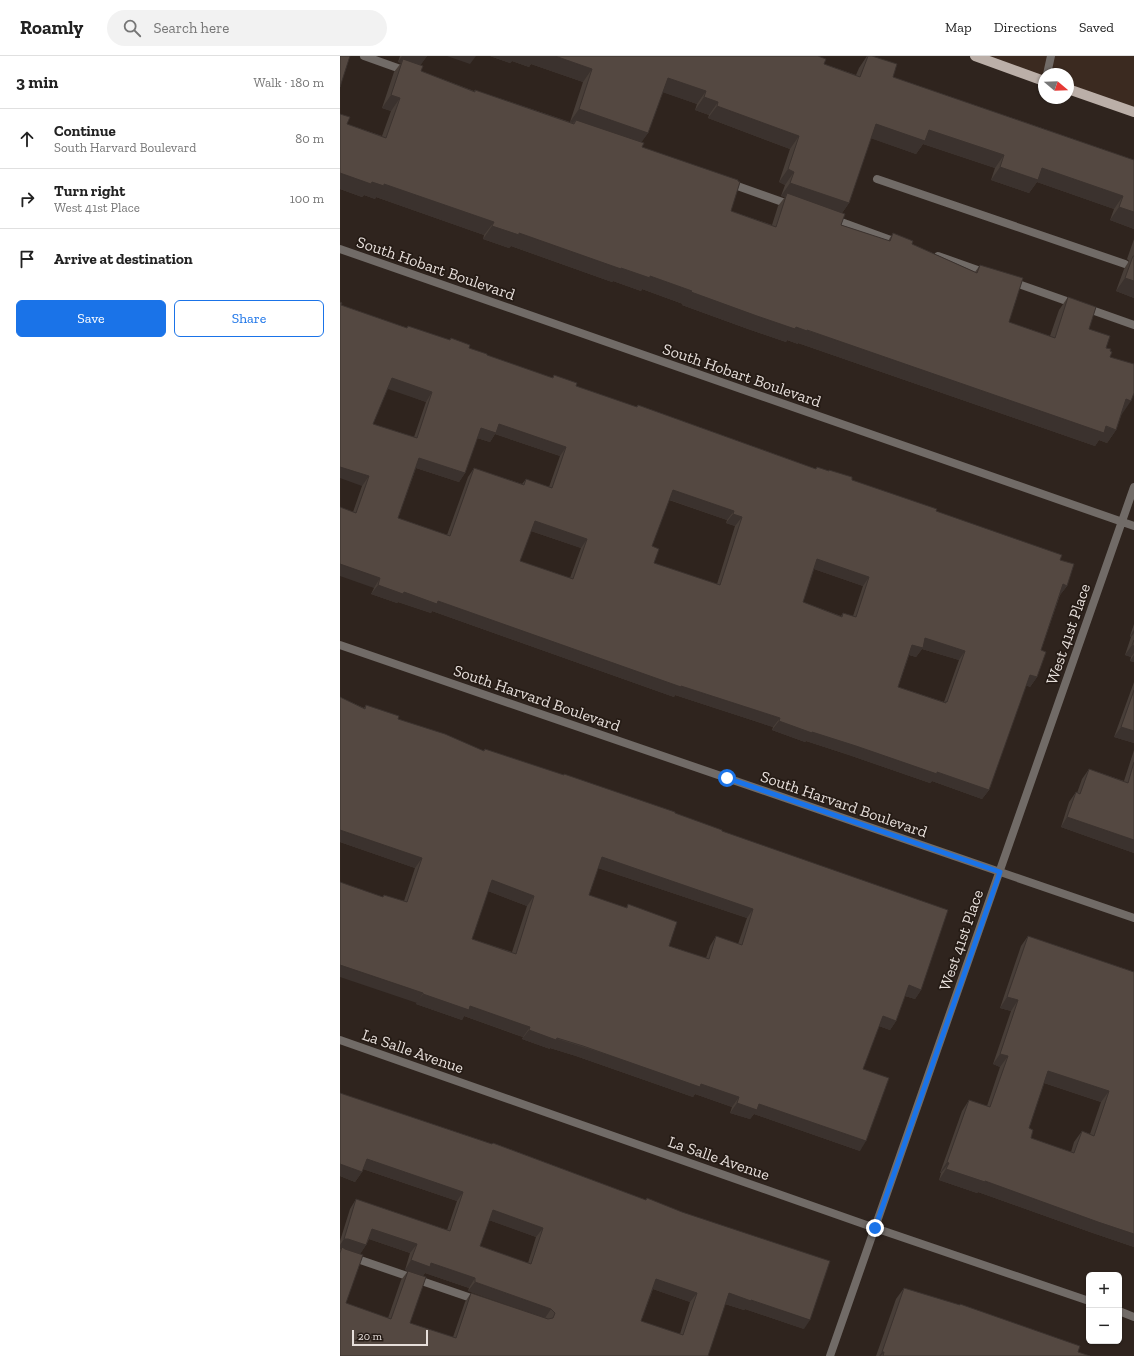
<!DOCTYPE html>
<html lang="en">
<head>
<meta charset="utf-8">
<style>
	body { margin:0; font-family:"Zilla Slab",serif; background:#f2f2f2; color:#222 }
	.controls { position:absolute; right:12px; bottom:12px; display:grid; overflow:hidden; border-radius:6px; box-shadow:0 1px 3px #0004 }
	.controls button { width:36px; height:36px; display:grid; place-items:center; padding:0; border:0; border-bottom:1px solid #e0e0e0; background:#fff; color:#222; font:20px sans-serif }
	.compass { position:absolute; left:698px; top:12px; width:36px; height:36px; border-radius:50%; background:#fff; box-shadow:0 1px 3px #0004; rotate:109deg }
	.scale { position:absolute; left:12px; bottom:10px; width:76px; box-sizing:border-box; padding-left:4px; border:2px solid #e7dfdb; border-top:0; font-size:11px; line-height:14px; white-space:nowrap; color:#e7dfdb; -webkit-text-stroke:3px #251b15; paint-order:stroke }
	.stop { position:absolute; width:12px; height:12px; margin:-9px; border:3px solid #1a73e8; border-radius:50%; background:#fff }
	.stop.end { background:#1a73e8; border-color:#fff; box-shadow:0 1px 4px #0008 }
	.list { margin:0; padding:0; list-style:none }
	h2 { display:flex; justify-content:space-between; align-items:center; height:52px; margin:0; padding:0 16px; font-size:17px }
	h2 small { font-size:13px; font-weight:400; color:#767676 }
	.list li { display:grid; grid-template-columns:26px 1fr auto; gap:12px; align-items:center; box-sizing:border-box; height:60px; padding:0 16px; border-top:1px solid #e0e0e0 }
	.list b { display:block; font-size:15px; white-space:nowrap }
	.list p { margin:0; font-size:13px; white-space:nowrap; color:#767676 }
	.list em { font-size:13px; font-style:normal; color:#767676 }
	.actions { display:flex; gap:8px; padding:12px 16px }
	.actions a { flex:1; padding:9px 0; border:1px solid #1a73e8; border-radius:6px; text-align:center; font-size:14px; color:#1a73e8 }
	.actions .main { background:#1a73e8; color:#fff }
	.icon { flex:none; width:22px; height:22px; fill:none; stroke:currentColor; stroke-width:2; stroke-linecap:round; stroke-linejoin:round }
	.map { position:relative; flex:none; width:794px; height:1300px; overflow:hidden }
	header { display:flex; align-items:center; gap:24px; box-sizing:border-box; height:56px; padding:0 20px; background:#fff; border-bottom:1px solid #e0e0e0 }
	header strong { font-size:19px }
	nav { display:flex; gap:22px; margin-inline-start:auto; font-size:14px }
	.search { width:280px; height:36px; background:#f2f2f2; display:flex; align-items:center; gap:10px; box-sizing:border-box; padding:0 14px; border-radius:22px; color:#767676; font-size:15px }
	main { display:flex }
	aside { flex:1; background:#fff }
	.map>svg:first-child { display:block }
</style>
</head>
<body>
<header>
<strong>Roamly</strong>
<div class="search"><svg class="icon" aria-label="search" viewBox="0 0 24 24"><circle cx="10" cy="10" r="6"/><path d="M15 15l6 6"/></svg>Search here</div>
<nav><a>Map</a><a>Directions</a><a>Saved</a></nav>
</header>
<main>
<aside>
<h2>3 min<small>Walk · 180 m</small></h2>
<ul class="list">
<li><svg class="icon" aria-label="ahead" viewBox="0 0 24 24"><path d="M12 20V5M6 11l6-6 6 6"/></svg><div><b>Continue</b><p>South Harvard Boulevard</p></div><em>80 m</em></li>
<li><svg class="icon" aria-label="right" viewBox="0 0 24 24"><path d="M7 20v-9h11M14 6l5 5-5 5"/></svg><div><b>Turn right</b><p>West 41st Place</p></div><em>100 m</em></li>
<li><svg class="icon" aria-label="arrive" viewBox="0 0 24 24"><path d="M6 21V4h12l-3 4 3 4H6"/></svg><div><b>Arrive at destination</b></div></li>
</ul>
<div class="actions"><a class="main">Save</a><a>Share</a></div>
</aside>
<div class="map">
<svg width="794" height="1300" viewBox="0 0 794 1300">
	<rect width="100%" height="100%" fill="#2f241e"/>
	<path fill="#3b2a20" d="M635,0H794V56L728,33V18H704V25Z"/>
	<g fill="none" stroke-linecap="round" stroke-linejoin="round">
		<path stroke="#716b67" stroke-width="8" d="M24,0L66,15
			M707,18L711,0
			M537,123L785,208
			M389,127L451,149
			M493,163L559,187
			M598,200L646,217
			M670,225L735,248
			M746,252L794,269
			M0,1197L137,1244"/>
		<path stroke="#716b67" stroke-width="8" d="M0,193L794,470
			M0,589L794,862
			M0,984L535,1172L749,1245
			M779,1255L794,1261
			M490,1300L794,431"/>
		<path stroke="#bbafa8" stroke-width="10" d="M635,0L704,25
			M728,33L794,56"/>
	</g>
	<path fill="#483e38" fill-rule="evenodd" d="M60,0H87L80,9L81,15L134,35L135,34L230,66L243,26L191,8L189,11L172,5L170,7L150,0H478L484,8L516,19L519,12L527,0H532L553,21L794,104V173L770,164L774,153L697,126L689,137L651,124L655,112L583,88L576,98L531,82L509,147L502,157L501,169L548,185L553,177L572,188L635,216L640,209L669,266L710,280L719,254L728,241L749,273L770,295V301L782,358V357L776,374L767,387L759,384L755,390L458,287V288L447,284L446,286L408,273L342,249L343,248L302,233L301,235L273,225L272,226L171,190L169,192L143,183L144,179L36,141L35,143L24,139L22,141L0,133V58L7,68L42,80L51,55L42,52L54,16L61,7L58,6ZM323,36L357,48L355,54L369,59L368,62L450,93L439,126L445,129L441,140L445,141L438,150L432,169L391,155L302,91L301,86L308,77Z
		M794,183V242L776,235L784,213L789,205L787,203Z
		M1,249L67,272L68,270L110,284L111,282L129,292L147,299L212,322L214,319L236,330L296,351L298,349L476,413L477,411L488,415L489,414L512,424L596,455L720,504L727,530L720,539L701,594L697,621L690,631L686,629L649,734L642,743L592,725L590,727L509,699L466,685L465,686L432,674L433,671L335,639L334,641L92,555L91,557L58,546L57,547L31,538L34,532L13,456L22,430ZM48,332L86,346L74,381L33,368ZM155,378L220,400L209,431L186,423L182,428L134,412L128,421L107,479L58,462L76,412L119,426L125,417L137,382L150,386ZM329,444L387,464L386,467L395,470L377,528L314,507L312,490ZM191,475L241,492L230,522L180,505ZM474,513L523,530L513,560L503,557L501,560L463,546ZM582,593L619,604L604,646L558,631L569,599L576,601Z
		M794,568V606L790,605L791,601L785,599L791,581L790,580Z
		M794,626V687L774,681Z
		M0,641L24,652L26,649L58,663L143,695L145,693L335,757L382,775L581,934L575,943L565,940L556,965L550,974L539,970L523,1013L520,1095L414,1058L410,1063L390,1057L392,1051L355,1038L353,1041L236,1000L210,992V993L182,983L183,981L174,978L124,960L122,964L76,948L77,947L43,841L44,839L64,845L75,812L0,786ZM258,812L407,862L398,888L376,880L370,890L366,902L329,890L288,848L286,852L249,839ZM148,835L187,850L172,896L132,883Z
		M794,694V797L721,771L729,746L736,736L737,737L742,723L749,713L784,725Z
		M688,880L794,916V1191L750,1176L638,1136L637,1137L599,1124L601,1117H600L622,1055L629,1044L647,1050L660,1011L653,1008L671,955L660,952L681,890ZM704,1027L761,1046L750,1078L742,1075L734,1086L731,1096L691,1082L689,1072Z
		M0,1037L152,1088L153,1087L306,1144L307,1142L464,1273L405,1253L404,1254L385,1248L368,1300H0V1193L1,1192H0V1185L10,1153L16,1143L107,1174L117,1145L23,1113L22,1116L15,1126L0,1120ZM149,1164L196,1181L188,1207L140,1190ZM29,1183L70,1197L65,1214L83,1220L85,1217L129,1232L128,1235L205,1262L131,1237L125,1246L113,1281L70,1267L68,1215L61,1224L48,1262L6,1247L20,1198L26,1189ZM313,1233L350,1246L340,1278L301,1265Z
		M564,1232L738,1296L750,1300H536L556,1243Z"/>
	<path fill="#3b322e" d="M62,0H87L78,13L63,3L61,7L58,6Z
		M107,0H136L130,8Z
		M150,0H215L252,13L243,26L191,8L189,11L172,5L170,7Z
		M328,22L366,35L357,48L319,35Z
		M51,39L60,42L51,55L42,52Z
		M364,41L378,46L369,59L355,54Z
		M377,50L459,80L450,93L368,62Z
		M239,53L308,77L299,90L236,64L233,67L230,66Z
		M536,68L589,74L664,99L655,112L583,88L576,98L527,81Z
		M660,111L702,112L783,140L774,153L697,126L689,137L651,124Z
		M448,113L454,116L445,129L439,126Z
		M0,117L32,126L44,128L154,166L144,179L36,141L35,143L24,139L22,141L0,133Z
		M450,127L509,147L500,160L447,137L445,141L441,140Z
		M779,151L794,156V173L770,164Z
		M152,170L179,177L281,212L310,220L352,235L343,248L302,233L301,235L273,225L272,226L171,190L169,192L143,183Z
		M785,222L794,225V242L776,235Z
		M351,236L456,271L776,374L767,387L759,384L755,390L458,287V288L447,284L446,286L408,273L342,249Z
		M52,322L92,336L86,346L45,332Z
		M786,343L791,345L782,358L777,356Z
		M159,368L226,391L220,400L155,378L150,386L134,381L141,372Z
		M79,402L125,417L119,426L73,411Z
		M0,411L29,420L22,430L0,422Z
		M333,434L394,455L387,464L327,443Z
		M393,458L402,461L395,470L386,467Z
		M195,465L247,483L241,492L188,474Z
		M477,503L529,521L523,530L471,512Z
		M0,508L40,522L34,532L0,520Z
		M723,528L727,530L720,539L717,538Z
		M38,529L98,545L341,630L440,662L433,671L335,639L334,641L92,555L91,557L58,546L57,547L31,538Z
		M794,574V577L791,581L790,580Z
		M585,582L625,595L619,604L582,593L576,601L566,598L572,589Z
		M792,589L794,590V597L791,601L785,599Z
		M794,599V606L790,605Z
		M690,619L697,621L690,631L684,628Z
		M439,665L597,716L649,734L642,743L592,725L590,727L509,699L466,685L465,686L432,674Z
		M781,671L794,675V687L774,681Z
		M727,761L794,784V797L721,771Z
		M0,774L82,802L75,812L0,786Z
		M262,801L413,853L407,862L255,811Z
		M152,824L194,840L187,850L145,834Z
		M0,909L83,937L77,947L0,921Z
		M569,929L581,934L575,943L562,939Z
		M83,938L130,950L190,971L183,981L124,960L122,964L76,948Z
		M667,941L678,944L671,955L660,952Z
		M543,960L556,965L550,974L536,969Z
		M189,974L361,1028L399,1041L392,1051L355,1038L353,1041L236,1000L210,992V993L182,983Z
		M660,998L668,1000L660,1011L653,1008Z
		M708,1015L769,1035L761,1046L701,1026Z
		M397,1047L419,1048L526,1085L520,1095L414,1058L410,1063L390,1057Z
		M27,1103L123,1136L117,1145L20,1112Z
		M607,1106L609,1107L601,1117H600Z
		M0,1108L22,1116L15,1126L0,1120Z
		M606,1113L645,1125L794,1178V1191L750,1176L638,1136L637,1137L599,1124Z
		M153,1154L203,1172L196,1181L146,1163Z
		M32,1173L77,1188L70,1197L26,1182Z
		M4,1183H8L26,1189L20,1198L2,1192H0V1189Z
		M71,1204L91,1207L135,1222L129,1232L85,1217L83,1220L65,1214Z
		M316,1223L357,1237L350,1246L310,1232Z
		M135,1226L211,1253L205,1262L128,1235Z
		M389,1237L411,1244L470,1264L464,1273L405,1253L404,1254L382,1247Z
		M542,1296H544L541,1300H539Z"/>
	<path fill="#544841" stroke="#3b322e" fill-rule="evenodd" d="M0,0H10L0,31Z
		M215,0H478L486,3L484,8L520,21L528,0H532L557,8L553,21L794,104V156L779,151L783,140L702,112L698,124L660,111L664,99L589,74L585,85L536,68L509,147L450,127L454,116L448,113L459,80L377,50L378,46L364,41L366,35L328,22L308,77L239,53L252,13Z
		M63,3L83,10L81,15L135,36V34L234,68L236,64L304,87L302,91L398,124V125L400,126L391,155L436,171L447,137L505,158L501,169L550,185L553,177L573,185L572,188L637,217L640,209L683,222L669,266L715,282L728,241L756,251L749,273L770,280L766,292L771,293L770,295L772,296L770,301L794,308V337L791,345L786,343L776,374L766,370L764,377L467,274V275L456,271L455,273L417,260L351,236L352,235L310,220V222L281,212V213L179,177V179L152,170L154,166L44,128V130L32,126L31,128L0,117V58L10,61L7,68L46,82L60,42L51,39Z
		M793,200H794V225L785,222Z
		M0,246L2,247L1,249L67,272L68,270L110,284L111,282L130,289L129,292L147,298V299L213,322L214,319L237,327L236,330L297,351L298,349L476,413L477,411L489,415V414L512,421V424L597,453L596,455L722,499L720,504L734,508L727,530L723,528L701,594L706,596L697,621L690,619L649,734L597,716V718L516,690L472,676V677L439,665L440,662L341,630V631L98,545L97,548L64,536L63,538L38,529L40,522L0,508V451L16,457L29,420L0,411ZM52,322L92,336L77,382L33,368ZM159,368L226,391L212,432L186,423L184,429L134,412L110,480L58,462L79,402L125,417L141,372L156,377ZM333,434L394,455L393,458L402,461L380,529L314,507L319,493L312,490ZM195,465L247,483L233,523L180,505ZM477,503L529,521L516,561L503,557L502,561L463,546ZM585,582L625,595L607,646L606,645V647L558,631L572,589L583,592Z
		M794,584V590L792,589Z
		M794,634V675L781,671Z
		M0,641L25,653L26,649L59,660L58,663L105,678L144,695L145,693L224,719V718L335,756V757L382,774V775L608,854L581,934L569,929L556,965L543,960L523,1013L549,1022L526,1085L419,1048L417,1054L397,1047L399,1041L361,1028L360,1031L243,990L217,982L216,984L189,974L190,971L181,968L130,950L129,954L83,938V937L0,909V826L43,841L44,839L67,846L82,802L0,774V775ZM262,801L413,853L402,889L376,880L369,903L329,890L337,866L288,848L287,852L249,839ZM152,824L194,840L176,898L132,883Z
		M794,706V784L727,761L736,736L740,738L749,713L788,727Z
		M688,880L794,916V1178L758,1166L645,1125V1126L606,1113L609,1107L607,1106L629,1044L650,1051L668,1000L660,998L678,944L667,941ZM708,1015L769,1035L754,1080L742,1075L734,1097L691,1082L693,1074L689,1072Z
		M0,1037L152,1088L153,1087L306,1144L307,1142L342,1156L490,1205L470,1264L411,1244V1245L389,1237L368,1300H0V1197L2,1191L5,1193L23,1199L6,1247L51,1263L68,1215L86,1221L70,1267L116,1282L131,1237L208,1263L213,1262L215,1257L211,1253L135,1226V1222L91,1207L90,1211L71,1204L77,1188L32,1173L26,1189L8,1183H4L16,1143L110,1175L123,1136L27,1103L22,1116L0,1108ZM153,1154L203,1172L191,1208L140,1190ZM316,1223L357,1237L343,1279L301,1265Z
		M564,1232L620,1249V1248L740,1290L738,1296L750,1300H543L544,1296H542Z"/>
	<g fill="none" stroke-linecap="round" stroke-linejoin="round">
		<path stroke="#1a73e8" stroke-width="5" d="M387,722L660,816L535,1172"/>
	</g>
	<g text-anchor="middle" dominant-baseline="central" stroke-width="3.5" stroke-linejoin="round" paint-order="stroke">
		<g font-size="16" fill="#e7dfdb" stroke="#251b15">
			<text transform="translate(96 212) rotate(19)">South Hobart Boulevard</text>
			<text transform="translate(402 319) rotate(19)">South Hobart Boulevard</text>
			<text transform="translate(728 578) rotate(-71)">West 41st Place</text>
			<text transform="translate(197 642) rotate(19)">South Harvard Boulevard</text>
			<text transform="translate(504 748) rotate(19)">South Harvard Boulevard</text>
			<text transform="translate(621 884) rotate(-71)">West 41st Place</text>
			<text transform="translate(73 995) rotate(19)">La Salle Avenue</text>
			<text transform="translate(379 1102) rotate(19)">La Salle Avenue</text>
		</g>
	</g>
</svg>
<div class="controls">
<button>+</button>
<button>−</button>
</div>
<svg class="compass" viewBox="-18 -18 36 36"><path d="M0-13l5 13h-10z" fill="#e53935"/><path d="M0 13l5-13h-10z" fill="#767676"/></svg>
<div class="scale">20 m</div>
<div class="stop" style="left:387px;top:722px"></div>
<div class="stop end" style="left:535px;top:1172px"></div>
</div>
</main>
</body>
</html>
